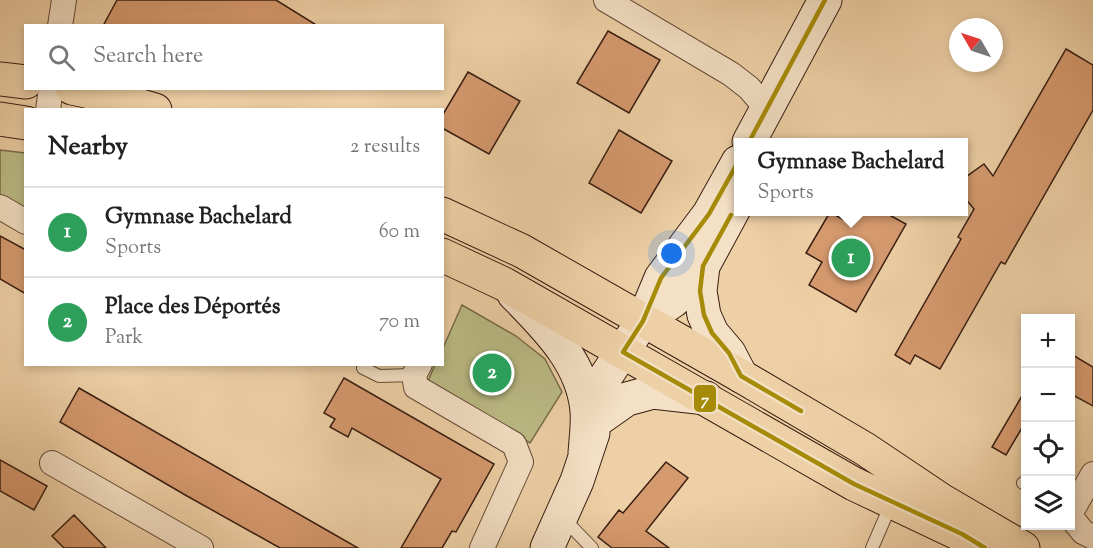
<!DOCTYPE html>
<html lang="en">
<head>
<meta charset="utf-8">
<style>
	body { margin:0; font-family:"Sorts Mill Goudy",serif; background:#f2f2f2; color:#222 }
	.controls { position:absolute; right:18px; bottom:18px; display:grid; overflow:hidden; border-radius:0px; box-shadow:0 3px 9px #0003 }
	.controls button { width:54px; height:54px; display:grid; place-items:center; padding:0; border:0; border-bottom:2px solid #e0e0e0; background:#fff; color:#222; font:30px sans-serif }
	.compass { position:absolute; left:949px; top:18px; width:54px; height:54px; border-radius:50%; background:#fff; box-shadow:0 3px 9px #0003; rotate:309deg }
	.you { position:absolute; left:672px; top:254px; width:21px; height:21px; margin:-15px; border:4px solid #fff; border-radius:50%; background:#1a73e8; box-shadow:0 0 0 9px #1a73e833 }
	.badge { display:grid; place-items:center; width:39px; height:39px; border-radius:50%; background:#1a73e8; color:#fff; font-size:20px; font-weight:700 }
	.pin { position:absolute; translate:-50% -50%; border:3px solid #fff; box-shadow:0 2px 6px #0006 }
	.popup { position:absolute; left:734px; top:138px; width:234px; height:78px; box-sizing:border-box; display:grid; place-content:center; border-radius:0px; background:#fff; filter:drop-shadow(0 2px 4px #0005); font-size:20px; white-space:nowrap; color:#767676 }
	.popup b { font-size:22px; color:#222 }
	.popup::after { content:''; position:absolute; left:50%; top:100%; margin-left:-12px; border:12px solid transparent; border-top-color:#fff }
	.list { margin:0; padding:0; list-style:none }
	h2 { display:flex; justify-content:space-between; align-items:center; height:78px; margin:0; padding:0 24px; font-size:26px }
	h2 small { font-size:20px; font-weight:400; color:#767676 }
	.list li { display:grid; grid-template-columns:39px 1fr auto; gap:18px; align-items:center; box-sizing:border-box; height:90px; padding:0 24px; border-top:2px solid #e0e0e0 }
	.list b { display:block; font-size:22px; white-space:nowrap }
	.list p { margin:0; font-size:20px; white-space:nowrap; color:#767676 }
	.list em { font-size:20px; font-style:normal; color:#767676 }
	.icon { flex:none; width:33px; height:33px; fill:none; stroke:currentColor; stroke-width:2; stroke-linecap:round; stroke-linejoin:round }
	.map { position:relative; flex:none; width:1093px; height:548px; overflow:hidden }
	.search { position:absolute; background:#fff; box-shadow:0 3px 9px #0003; left:24px; top:24px; width:420px; height:66px; display:flex; align-items:center; gap:15px; box-sizing:border-box; padding:0 21px; border-radius:0px; color:#767676; font-size:22px }
	.panel { position:absolute; background:#fff; box-shadow:0 3px 9px #0003; left:24px; top:108px; width:420px; height:258px; border-radius:0px }
	.map>svg:first-child { display:block }
</style>
</head>
<body>
<div class="map">
<svg width="1093" height="548" viewBox="0 0 1093 548">
	<rect width="100%" height="100%" fill="#eed0a6"/>
	<filter id="stains"><feTurbulence type="fractalNoise" baseFrequency=".00333" numOctaves="4"/><feColorMatrix values="0 0 0 0 .2 0 0 0 0 .09 0 0 0 0 .02 0 0 0 .5 -.17"/></filter>
	<radialGradient id="worn" r=".72"><stop offset=".6" stop-color="#630" stop-opacity="0"/><stop offset="1" stop-color="#630" stop-opacity=".3"/></radialGradient>
	<path fill="#bbbb85" stroke="#7a6c4a" stroke-width="1.5" d="M0,150L25,153V211L0,196Z
		M462,305L516,336L545,359L562,392L530,443L428,381L435,365L442,364L443,348Z"/>
	<path fill="#d69a6f" stroke="#381d10" stroke-width="1.5" d="M117,0H276L318,26H103Z
		M608,31L660,60L629,113L577,83Z
		M1066,49L1093,65V110L1005,264L1001,262L940,369L915,355L910,364L895,355L961,239L958,237L974,209L963,196V179L984,164L993,176Z
		M468,72L520,101L489,154L442,128V116Z
		M619,130L672,161L641,213L589,183Z
		M830,212L851,224L859,212H884L906,224L856,312L809,285L822,262L806,253Z
		M0,236L26,250V294L0,279Z
		M1071,354L1093,367V406L1071,394Z
		M344,378L494,464L456,532L452,531L442,548H401L441,479L352,428L348,437L330,427L335,419L324,413Z
		M79,388L330,532L358,548H280L187,496L60,422Z
		M1026,389V421L1006,455L992,447Z
		M0,460L47,486L34,510L0,491Z
		M666,462L688,478L646,531L669,548H612L598,537L619,510L623,513Z
		M74,515L106,548H64L52,536Z"/>
	<g fill="none" stroke-linecap="round" stroke-linejoin="round">
		<g stroke="#664a36" stroke-width="14">
			<path id="lane" d="M363,368L379,376L414,375
				M1023,483L1026,484
				M564,519L592,548
				M872,548L892,502"/>
		</g>
		<g stroke="#664a36" stroke-width="26">
			<path id="street" d="M606,0L731,74L749,88L767,109
				M60,26L64,0
				M48,110L51,88
				M0,207L26,222
				M420,364L414,375L416,387L514,444L521,462L482,548
				M52,463L201,548
				M1070,514L1093,474
				M1070,516L1083,532L1093,537"/>
		</g>
		<g stroke="#381d10" stroke-width="35">
			<path id="secondary" d="M749,142L825,0
				M703,266L700,291L704,315L712,333L729,353L741,376
				M514,294C546,327 583,362 587,411C588,424 586,439 585,453
				M643,321L673,301L703,266L736,205
				M587,411L598,388L643,321L661,278L709,214L738,162
				M600,418L627,399L653,392L706,398
				M547,548L577,481L593,433"/>
		</g>
		<g stroke="#381d10" stroke-width="35">
			<path id="primary" d="M0,79L26,82
				M72,88L100,94L155,110
				M0,119L26,123
				M442,214L522,251L741,376L865,449L941,500L1023,548
				M442,255L504,284L854,484L968,538"/>
		</g>
		<use href="#lane" stroke="#f4e0c5" stroke-width="12"/>
		<use href="#street" stroke="#f4e0c5" stroke-width="24"/>
		<use href="#secondary" stroke="#f4e0c5" stroke-width="33"/>
		<use href="#primary" stroke="#eed0a6" stroke-width="33"/>
		<g stroke="#f4e0c5" stroke-width="9">
			<path id="bus-1" d="M749,142L825,0
				M738,162L709,214L661,278L643,321L623,352L854,484L962,534L985,548
				M731,215L703,266L700,291L704,315L712,333L729,353L741,376L801,411"/>
		</g>
		<use href="#bus-1" stroke="#a58b07" stroke-width="4.5"/>
	</g>
	<rect stroke="#f4e0c5" stroke-width="2" x="693" y="384" width="24" height="29" rx="6" fill="#a58b07"/>
	<g font-size="16" text-anchor="middle" font-weight="bold" fill="#fff">
		<text x="705" y="405">7</text>
	</g>
	<rect width="100%" height="100%" filter="url(#stains)"/>
	<rect width="100%" height="100%" fill="url(#worn)"/>
</svg>
<div class="controls">
<button>+</button>
<button>−</button>
<button><svg class="icon" aria-label="locate" viewBox="0 0 24 24"><circle cx="12" cy="12" r="6"/><path d="M12 2v4M12 18v4M2 12h4M18 12h4"/></svg></button>
<button><svg class="icon" aria-label="layers" viewBox="0 0 24 24"><path d="M12 4l9 5-9 5-9-5zM3 14l9 5 9-5"/></svg></button>
</div>
<svg class="compass" viewBox="-18 -18 36 36"><path d="M0-13l5 13h-10z" fill="#e53935"/><path d="M0 13l5-13h-10z" fill="#767676"/></svg>
<div class="you"></div>
<div class="pin badge" style="left:851px;top:258px;background:#2e9e5b">1</div>
<div class="popup"><b>Gymnase Bachelard</b>Sports</div>
<div class="pin badge" style="left:492px;top:373px;background:#2e9e5b">2</div>
<div class="search"><svg class="icon" aria-label="search" viewBox="0 0 24 24"><circle cx="10" cy="10" r="6"/><path d="M15 15l6 6"/></svg>Search here</div>
<section class="panel">
<h2>Nearby<small>2 results</small></h2>
<ul class="list">
<li><span class="badge" style="background:#2e9e5b">1</span><div><b>Gymnase Bachelard</b><p>Sports</p></div><em>60 m</em></li>
<li><span class="badge" style="background:#2e9e5b">2</span><div><b>Place des Déportés</b><p>Park</p></div><em>70 m</em></li>
</ul>
</section>
</div>
</body>
</html>
